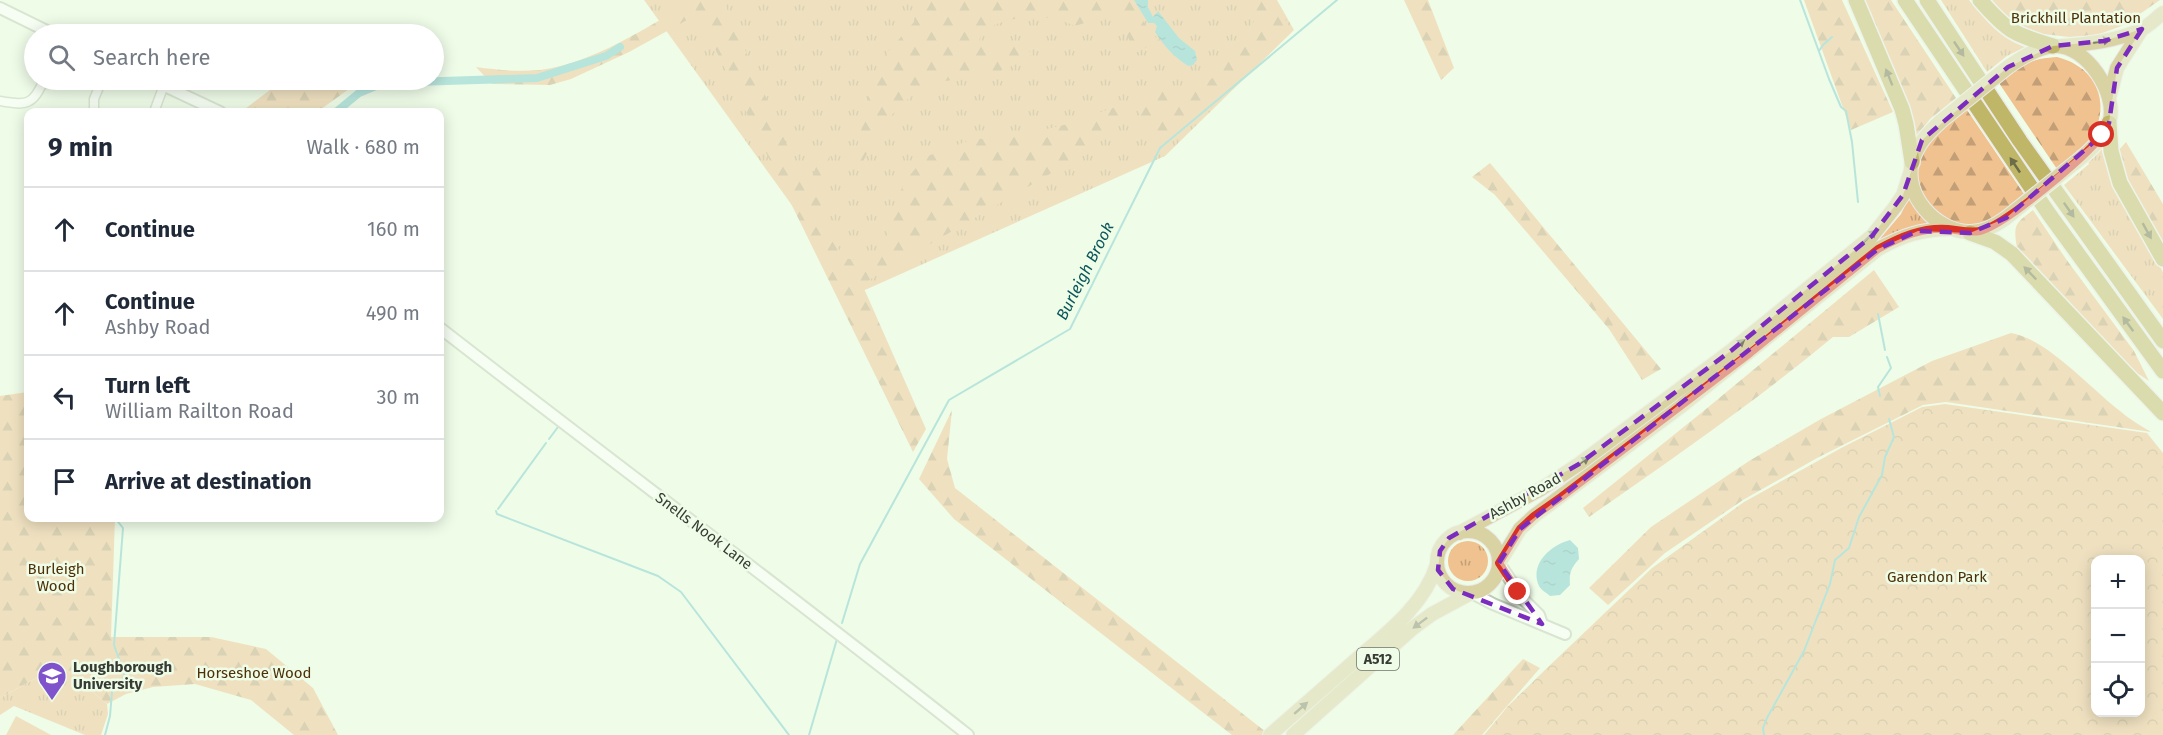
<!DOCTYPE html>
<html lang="en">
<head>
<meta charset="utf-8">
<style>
	body { margin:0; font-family:"Fira Sans",sans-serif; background:#f6f6f7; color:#1f2937 }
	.controls { position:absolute; right:18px; bottom:18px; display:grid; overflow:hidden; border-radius:12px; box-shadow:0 3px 15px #0003 }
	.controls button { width:54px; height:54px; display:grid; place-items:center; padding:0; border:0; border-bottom:2px solid #e0e1e3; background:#fff; color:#1f2937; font:30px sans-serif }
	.stop { position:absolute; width:18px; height:18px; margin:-14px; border:4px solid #d93025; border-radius:50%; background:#fff }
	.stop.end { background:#d93025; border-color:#fff; box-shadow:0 2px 6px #0008 }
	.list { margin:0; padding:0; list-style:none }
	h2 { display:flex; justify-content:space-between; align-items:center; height:78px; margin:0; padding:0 24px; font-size:26px }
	h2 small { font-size:20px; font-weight:400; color:#747a83 }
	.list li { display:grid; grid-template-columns:39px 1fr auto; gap:18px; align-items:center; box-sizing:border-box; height:84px; padding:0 24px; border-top:2px solid #e0e1e3 }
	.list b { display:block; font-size:22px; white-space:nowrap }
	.list p { margin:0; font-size:20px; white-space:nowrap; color:#747a83 }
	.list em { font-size:20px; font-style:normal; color:#747a83 }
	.icon { flex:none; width:33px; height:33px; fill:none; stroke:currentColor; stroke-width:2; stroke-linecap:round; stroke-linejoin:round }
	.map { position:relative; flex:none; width:2163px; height:735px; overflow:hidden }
	.search { position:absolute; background:#fff; box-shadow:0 3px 15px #0003; left:24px; top:24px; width:420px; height:66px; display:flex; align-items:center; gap:15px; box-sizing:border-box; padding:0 21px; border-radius:33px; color:#747a83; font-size:22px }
	.panel { position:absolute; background:#fff; box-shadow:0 3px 15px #0003; left:24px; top:108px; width:420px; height:414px; border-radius:12px }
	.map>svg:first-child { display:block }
</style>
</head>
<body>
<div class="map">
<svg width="2163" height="735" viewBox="0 0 2163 735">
	<defs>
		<pattern id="grass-tufts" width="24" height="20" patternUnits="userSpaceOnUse" patternTransform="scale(1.5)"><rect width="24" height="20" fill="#efc290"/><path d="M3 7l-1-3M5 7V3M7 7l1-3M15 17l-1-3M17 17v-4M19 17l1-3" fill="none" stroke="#c29f76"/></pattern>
		<pattern id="forest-firs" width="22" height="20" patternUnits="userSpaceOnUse" patternTransform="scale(1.5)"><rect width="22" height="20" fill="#efc290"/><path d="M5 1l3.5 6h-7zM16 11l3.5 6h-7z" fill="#c29f76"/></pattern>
		<pattern id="park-crowns" width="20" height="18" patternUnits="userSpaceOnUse" patternTransform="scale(1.5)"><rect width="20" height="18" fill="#efc290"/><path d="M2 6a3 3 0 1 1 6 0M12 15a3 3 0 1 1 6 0" fill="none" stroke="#c29f76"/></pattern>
		<pattern id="water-ripples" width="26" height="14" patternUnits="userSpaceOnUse" patternTransform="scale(1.5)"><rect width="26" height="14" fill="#74cace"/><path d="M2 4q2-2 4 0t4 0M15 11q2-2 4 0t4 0" fill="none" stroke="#60a5a8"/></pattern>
	</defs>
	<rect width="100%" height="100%" fill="#effce8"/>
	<path fill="url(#grass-tufts)" d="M644,0H1277L1294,30L1165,156L856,294Z
		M1941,0H1969C1987,21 1998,37 2025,47L2007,56L1987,72Z
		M2106,137L2113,181L2163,272V319L2064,185L2089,164L2087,159Z
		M1910,195L1932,224L1896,232L1880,241L1879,240L1901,214Z
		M1448 561a20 20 0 1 1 40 0a20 20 0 1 1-40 0Z
		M60,665L107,704L108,714L101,735H85L14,706L0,715V698Z"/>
	<path fill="url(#forest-firs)" d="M694,0H723L807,190L821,154L830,155L822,215L843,258L864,261L888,240L890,215L905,181L925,157L973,139L1010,138L1068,124L1124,104L1129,111L1105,126L1089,151L862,284L926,429L913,452L698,14L629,52L571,79L550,85L492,84L476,67C498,70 518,72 540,70C592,64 649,26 694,0Z
		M916,0H1130L1149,30L1159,41L1135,53L1115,8L1097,19L1075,26C1045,12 1011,15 981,31L979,43L1023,47L1033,54C1015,65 998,74 977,78C967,80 955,79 945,81C903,90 879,128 862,164L854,160L866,110L870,83L879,62L914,22Z
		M1246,0H1274L1289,26L1161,142L1149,137L1133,94L1172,86L1185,97L1214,77L1222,58L1256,19Z
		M1404,0H1428L1454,68L1441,80Z
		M1804,0H1842L1893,112L1851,130Z
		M1861,0H1891L1956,98L1930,119L1915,139Z
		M1992,0H2160L2124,25L2097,35L2069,37L2043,34L2017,24L2004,15Z
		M2057,57C2098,67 2113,106 2089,141C2081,152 2067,160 2057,169L1999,83C2021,65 2028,59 2057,57Z
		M283,80H313L315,84L320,80H353L349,89L317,112H241Z
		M1967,110L2024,194C2010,206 1997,221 1979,224C1936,232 1902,183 1925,146C1934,131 1953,120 1967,110Z
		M2126,142L2163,204V245L2121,166L2117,152Z
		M1490,163L1661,369L1642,380L1609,329L1495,195L1472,177Z
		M2033,210L2066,259L2134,351L2149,381L2119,361L2017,248C2013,224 2015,224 2033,210Z
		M1874,270L1899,307L1849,337H1833C1755,402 1672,459 1589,517L1583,508L1706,409Z
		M2011,333C2047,339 2090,388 2120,411C2129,419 2140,425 2151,432L1946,402L1923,405L1817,458L1743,500L1665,553L1608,605L1589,588L1651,527L1749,461L1821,419L1932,361Z
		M28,392V518H115L111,637H211L266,649L313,688L338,735H294L251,700L195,684L153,687L126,694L107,704L60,665L0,698V396Z
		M952,410L947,459L955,488L1266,732L1263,735H1232L954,519L919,479Z
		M1523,659L1540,668L1482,735H1453Z"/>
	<path fill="url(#park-crowns)" fill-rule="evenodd" d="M1945,404L2147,433L2163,453V735H1484L1508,706L1547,668L1652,568L1744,502L1843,447L1922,407ZM2096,560H2140V712H2096Z"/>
	<path fill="#efc290" d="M16,716L51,735H6Z"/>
	<path fill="url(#water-ripples)" d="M1134,0H1148V7L1153,17L1158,11L1179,38L1195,51L1197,60L1193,65L1188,66C1174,57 1164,46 1155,32L1157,26L1154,23H1148Z
		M1570,540L1578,548L1579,559C1571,568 1569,573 1570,585L1560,595L1550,596C1547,593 1541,590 1539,586C1529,564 1551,545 1570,540Z"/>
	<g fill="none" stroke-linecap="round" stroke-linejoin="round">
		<path stroke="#74cace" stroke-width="2" d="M1800,0L1829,79L1841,107L1846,111L1852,142L1858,202
			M1819,51L1823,45L1832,37
			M1878,314L1885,350
			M1880,396L1878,387L1891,368L1887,357
			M549,439L558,427
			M498,509L546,443
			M496,511L497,514L658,576L681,592L789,735
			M842,623L860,564L949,400L1070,329L1160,148L1337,0
			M105,735L110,716L112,692L125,676L114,645L123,528L115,518
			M809,735L837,639
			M1764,735L1763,728L1767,718L1804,651L1830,584L1835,560L1849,548L1859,517L1882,475L1885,457L1894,437L1889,419"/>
		<path stroke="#74cace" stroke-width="8" d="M336,112L359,93L383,83L537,78L606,56L620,47"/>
		<g stroke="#becbb7" stroke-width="11">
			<path id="minor" d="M0,101C27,106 33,105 44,80
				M94,112V99L102,80
				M154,112L164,85"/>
		</g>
		<g stroke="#becbb7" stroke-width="14">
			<path id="tertiary" d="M0,8L53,34
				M152,80L220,112
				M440,328C615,464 794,597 968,735
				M1499,563L1523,599L1539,615L1542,624
				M1472,593L1493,604L1565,634"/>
		</g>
		<g stroke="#ebebeb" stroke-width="16">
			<path id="primary" d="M2062,46C2088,44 2116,41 2140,30C2149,26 2156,18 2163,13
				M2008,67C2021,58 2038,47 2054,46C2086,44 2119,95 2109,123C2104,139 2089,152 2076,162
				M2109,99L2117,68L2142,29
				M1941,121C1928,133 1917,144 1912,162C1903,195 1936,231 1968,232C1982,233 1995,226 2006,218
				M1437 562a31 31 0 1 1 62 0a31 31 0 1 1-62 0Z
				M1459,533L1541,489L1579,464L1732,350L1872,236L1895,207L1903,195L1910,173
				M1499,563L1520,529L1534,516L1680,407L1878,249C1904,235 1920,230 1949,229
				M1270,735C1297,711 1324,688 1350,665C1383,636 1424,607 1437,564
				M1293,735L1413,628L1432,614L1471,593"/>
		</g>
		<g stroke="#ebebeb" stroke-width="18">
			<path id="motorway" d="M1856,0L1902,109L1906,124L1912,162
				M1905,0L2049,214L2163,371
				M1927,0L2020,141L2163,341
				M1980,0C2008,32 2013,34 2053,46
				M2109,123L2111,151L2120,183L2163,259
				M1970,233L1995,242L2012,254L2163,413"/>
		</g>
		<use href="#minor" stroke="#fff" stroke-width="8"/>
		<use href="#tertiary" stroke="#fff" stroke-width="10"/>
		<use href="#primary" stroke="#d9d3a4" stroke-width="14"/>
		<use href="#motorway" stroke="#c0b668" stroke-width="15"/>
		<g stroke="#ebebeb" stroke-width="16" stroke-linecap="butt">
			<path id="primary-bridge" d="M1941,121L2008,67
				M2006,218L2076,162"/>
		</g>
		<use href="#primary-bridge" stroke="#d9d3a4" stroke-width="14"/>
	</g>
	<defs><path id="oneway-solid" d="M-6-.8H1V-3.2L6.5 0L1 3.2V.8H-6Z" transform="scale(1.5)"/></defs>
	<g fill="#7f7f66">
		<use href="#oneway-solid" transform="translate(2102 41) rotate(-11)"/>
		<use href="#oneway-solid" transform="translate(1870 236) rotate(-43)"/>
		<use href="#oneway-solid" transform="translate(1738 345) rotate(-39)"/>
		<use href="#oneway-solid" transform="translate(1582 462) rotate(-35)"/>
		<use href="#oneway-solid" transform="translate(1420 623) rotate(143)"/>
		<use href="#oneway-solid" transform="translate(1301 708) rotate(-41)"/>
	</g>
	<g fill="#6d6c48">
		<use href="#oneway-solid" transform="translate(1959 49) rotate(56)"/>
		<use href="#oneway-solid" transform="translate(1889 77) rotate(-112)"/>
		<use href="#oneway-solid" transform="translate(2015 165) rotate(-124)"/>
		<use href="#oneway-solid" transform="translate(2069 210) rotate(55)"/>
		<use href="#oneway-solid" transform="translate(2147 231) rotate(61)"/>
		<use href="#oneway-solid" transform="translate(2030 273) rotate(-134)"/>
		<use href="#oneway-solid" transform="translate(2128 324) rotate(-126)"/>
	</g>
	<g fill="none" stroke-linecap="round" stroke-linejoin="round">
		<path stroke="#d93025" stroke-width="8" d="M1518,592L1499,563L1520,529L1534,516L1561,497L1750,353L1878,249C1900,237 1922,227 1948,229C1959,230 1968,233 1980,231C2005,225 2086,157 2102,135"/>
	</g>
	<path d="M0 0H2163V735H0ZM2142,29L2117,68L2109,123L2102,135L2006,218L1970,233L1918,231L1878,249L1520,529L1499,563L1542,624L1453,589L1438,570L1440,551L1449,538L1579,464L1732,350L1872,236L1903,195L1922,140L2008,67L2053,46L2104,41Z" fill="#effce8" fill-opacity=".55" fill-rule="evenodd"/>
	<path fill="none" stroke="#7b2cbf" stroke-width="4.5" stroke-dasharray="12 8" stroke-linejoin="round" d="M2142,29L2117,68L2109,123L2102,135L2006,218L1970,233L1918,231L1878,249L1520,529L1499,563L1542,624L1453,589L1438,570L1440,551L1449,538L1579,464L1732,350L1872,236L1903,195L1922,140L2008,67L2053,46L2104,41Z"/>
	<defs>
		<g id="university-pin" transform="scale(1.5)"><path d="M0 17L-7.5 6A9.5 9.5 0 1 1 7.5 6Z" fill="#7f53cc" stroke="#effce8"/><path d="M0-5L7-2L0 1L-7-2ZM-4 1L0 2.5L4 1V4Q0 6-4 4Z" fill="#fff"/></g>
	</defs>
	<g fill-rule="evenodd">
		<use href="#university-pin" x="52" y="676"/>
	</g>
	<g text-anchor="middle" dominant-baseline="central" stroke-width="5" stroke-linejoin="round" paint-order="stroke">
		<rect fill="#effce8" stroke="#6e7569" stroke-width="1.5" x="1357" y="648" width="42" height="22" rx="4.5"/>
		<g font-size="14" font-weight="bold" fill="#363b33">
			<text x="1378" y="659">A512</text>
		</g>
		<g font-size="15" fill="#4d3007" stroke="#effce8">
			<text x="2076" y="18">Brickhill Plantation</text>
			<text x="56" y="569">Burleigh<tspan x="56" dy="17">Wood</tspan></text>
			<text x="1937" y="577">Garendon Park</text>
			<text x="254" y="673">Horseshoe Wood</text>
		</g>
		<g font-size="15" fill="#363b33" stroke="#effce8">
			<text transform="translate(1525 496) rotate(-29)">Ashby Road</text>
			<text transform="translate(704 531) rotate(37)">Snells Nook Lane</text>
		</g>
		<g font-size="15" font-weight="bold" fill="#363b33" stroke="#effce8" text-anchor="start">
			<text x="73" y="667">Loughborough<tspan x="73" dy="17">University</tspan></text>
		</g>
		<g font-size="16" font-style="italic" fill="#0a575b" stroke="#effce8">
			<text transform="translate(1085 271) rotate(-63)">Burleigh Brook</text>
		</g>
	</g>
</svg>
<div class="controls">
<button>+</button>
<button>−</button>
<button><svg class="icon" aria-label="locate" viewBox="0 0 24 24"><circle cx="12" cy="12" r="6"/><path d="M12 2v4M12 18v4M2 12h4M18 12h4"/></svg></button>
</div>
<div class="stop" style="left:2102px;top:135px"></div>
<div class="stop end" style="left:1518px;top:592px"></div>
<div class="search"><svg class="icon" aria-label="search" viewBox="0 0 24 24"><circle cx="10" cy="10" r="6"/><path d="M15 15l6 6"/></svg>Search here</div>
<section class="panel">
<h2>9 min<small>Walk · 680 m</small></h2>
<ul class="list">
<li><svg class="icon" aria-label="ahead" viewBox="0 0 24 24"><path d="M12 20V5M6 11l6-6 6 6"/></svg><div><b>Continue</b></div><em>160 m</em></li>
<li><svg class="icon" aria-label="ahead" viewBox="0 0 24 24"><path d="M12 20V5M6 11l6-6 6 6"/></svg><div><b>Continue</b><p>Ashby Road</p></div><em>490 m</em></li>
<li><svg class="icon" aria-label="left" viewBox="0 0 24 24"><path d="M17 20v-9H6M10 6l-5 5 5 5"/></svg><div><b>Turn left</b><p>William Railton Road</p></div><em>30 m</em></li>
<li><svg class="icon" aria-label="arrive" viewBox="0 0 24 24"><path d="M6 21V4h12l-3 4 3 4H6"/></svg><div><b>Arrive at destination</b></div></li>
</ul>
</section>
</div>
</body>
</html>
